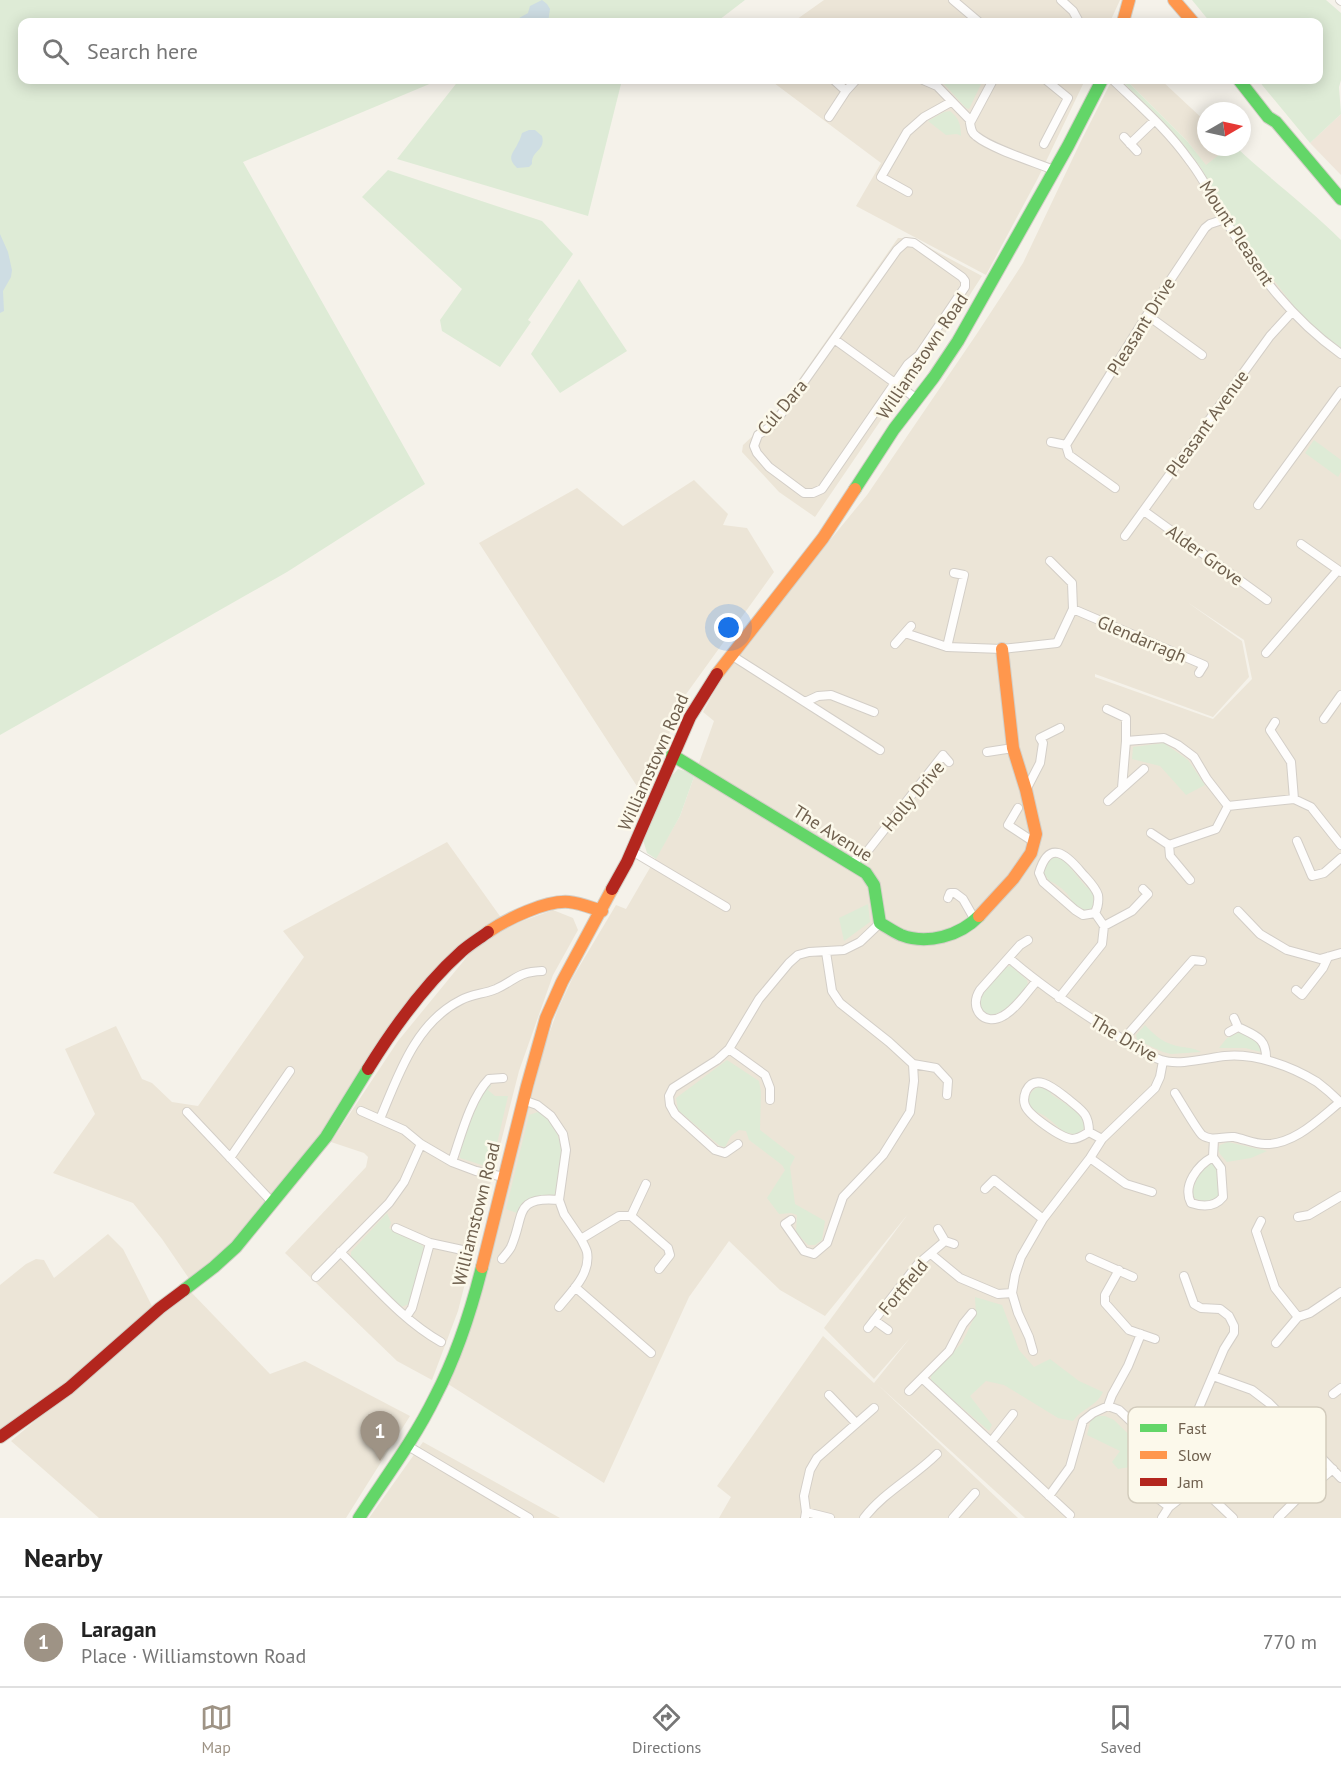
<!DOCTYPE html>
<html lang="en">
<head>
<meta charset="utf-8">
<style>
	body { margin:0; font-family:"PT Sans",sans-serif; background:#f6f6f6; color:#222 }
	.compass { position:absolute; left:1197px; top:102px; width:54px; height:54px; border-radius:50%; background:#fff; box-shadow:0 3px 15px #0003; rotate:81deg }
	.you { position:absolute; left:729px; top:628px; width:21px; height:21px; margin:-15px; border:4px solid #fff; border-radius:50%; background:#1a73e8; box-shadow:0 0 0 9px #1a73e833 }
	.badge { display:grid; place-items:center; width:39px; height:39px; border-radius:50%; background:#9e9385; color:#fff; font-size:20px; font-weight:700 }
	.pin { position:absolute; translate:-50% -50px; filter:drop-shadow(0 2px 3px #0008) }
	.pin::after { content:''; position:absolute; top:32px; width:21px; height:18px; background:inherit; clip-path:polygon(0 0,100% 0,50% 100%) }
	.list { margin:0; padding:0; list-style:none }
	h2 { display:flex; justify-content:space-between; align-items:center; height:78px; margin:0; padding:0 24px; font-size:26px }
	h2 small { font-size:20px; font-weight:400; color:#767676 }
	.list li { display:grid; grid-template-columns:39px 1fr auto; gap:18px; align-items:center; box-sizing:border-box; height:90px; padding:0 24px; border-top:2px solid #e0e0e0 }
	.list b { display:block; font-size:22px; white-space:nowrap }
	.list p { margin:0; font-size:20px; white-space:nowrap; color:#767676 }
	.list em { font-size:20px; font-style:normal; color:#767676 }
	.icon { flex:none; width:33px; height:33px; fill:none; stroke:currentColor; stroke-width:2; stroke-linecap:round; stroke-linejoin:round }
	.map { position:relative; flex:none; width:1341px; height:1518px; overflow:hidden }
	.search { position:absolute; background:#fff; box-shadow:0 3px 15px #0003; left:18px; right:18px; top:18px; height:66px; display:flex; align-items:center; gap:15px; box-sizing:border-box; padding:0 21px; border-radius:12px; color:#767676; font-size:22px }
	.sheet { height:168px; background:#fff }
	nav { display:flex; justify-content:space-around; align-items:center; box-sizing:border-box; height:84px; border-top:2px solid #e0e0e0; background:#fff; font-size:16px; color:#767676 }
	nav a { display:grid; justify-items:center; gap:3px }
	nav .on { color:#9e9385 }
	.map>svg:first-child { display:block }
</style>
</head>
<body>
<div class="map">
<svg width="1341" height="1518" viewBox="0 0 1341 1518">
	<rect width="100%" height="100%" fill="#f5f2ea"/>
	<path fill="#ece5d7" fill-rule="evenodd" d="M824,0H1120L1110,22H793Z
		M770,80H1085L1038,178L986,275L856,206L881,163Z
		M1112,80H1121L1183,144L1201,168L1229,218L1249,248L1307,322L1341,348V1518H1025L877,1384L1018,1518H719L731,1497L717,1486L823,1336L874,1383L910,1338L874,1379L824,1328L908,1214L825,1316L780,1290L729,1241L689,1297L604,1483L448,1384L483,1283L545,1045L558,1009L573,977L616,905L626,909L680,816L714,721L703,712L731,661L867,495L976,335L1023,263L1081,141ZM1187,602L1244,640L1252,679L1213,719L1095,677V674L1213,717L1249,677L1242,641Z
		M1126,80H1161L1206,122V147H1229L1206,166L1187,141Z
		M898,238H911L982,276L933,352L881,420L815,517L779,492L742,452L743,445L772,418Z
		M694,480L728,514L723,525L747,528L774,572L684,697L644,797L479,543L577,488L623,526Z
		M447,842L502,919L458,949L320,1140L225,1252L190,1280L162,1239L133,1203L53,1173L95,1114L65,1049L116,1026L142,1079L152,1083L172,1102L198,1106L304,957L283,931Z
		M553,910L573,918L578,930L553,975L519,1071L458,1311L432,1380L397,1361L285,1253L366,1167L368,1157L364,1153L331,1142L398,1041L475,947L517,923Z
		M108,1234L123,1249L154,1310L84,1373L0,1434V1285L26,1264L36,1259L44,1260L54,1278Z
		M190,1291L270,1374L305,1361L410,1416L346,1518H99L11,1441Z
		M423,1442L560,1518H369Z"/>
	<path fill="#efe5d9" d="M1341,114V175L1310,143Z"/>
	<path fill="#deebd6" d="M0,0H745L719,20L708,22H22V80H439L243,162L425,484L287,572L0,735Z
		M1192,0H1326L1341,13V80L1339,87L1341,114L1310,143L1258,80H1318V22H1210Z
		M459,80H622L588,216L397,159Z
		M936,80H983L969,109L966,108L944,84Z
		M1121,80H1126L1187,141L1206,165L1229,147H1236C1270,179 1308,207 1341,240V348L1316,329L1296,309L1249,248L1229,218L1201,168L1183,144Z
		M950,111C959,118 961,125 961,136L957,134L946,135L928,121L944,112Z
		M388,170L542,221L573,254L528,320L531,322L500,367L442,331L440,320L462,289L362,197Z
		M579,279L627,351L560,393L531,354Z
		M1314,440L1341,460V472L1338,477L1305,453Z
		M1164,743L1188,760L1205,785L1186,795L1160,766L1132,759L1133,747Z
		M678,769L695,774L680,816L656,859L647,853L643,840L667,781Z
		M1057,856L1068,862L1069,866L1086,887L1090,888C1094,895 1095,900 1093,908L1086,911L1072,903C1071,895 1057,883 1049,881L1043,872C1045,863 1048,859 1057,856Z
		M868,904L870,922L844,941L839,918Z
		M1011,966L1027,980L1028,985C1020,994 994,1029 981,1009C979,1006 979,998 980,995C983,988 1000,973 1005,967Z
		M1145,1025C1156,1037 1165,1044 1182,1047C1190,1048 1194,1048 1201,1052L1171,1054L1163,1052L1137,1040L1136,1035Z
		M1240,1032L1260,1042L1263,1047L1261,1052L1245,1048H1219L1227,1038Z
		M727,1060L759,1081L761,1092L760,1130L795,1157L790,1167L795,1204L825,1221L822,1240L815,1245H808L796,1232L797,1215L791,1213L779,1214L767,1198L785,1170L782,1165L749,1140L746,1131L739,1130L731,1136L725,1147L720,1146L678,1110L676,1098Z
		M489,1083L491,1086L488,1090L495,1096H508L493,1161L485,1166L460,1158C460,1138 476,1099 489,1083Z
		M1038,1086L1046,1087L1052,1091L1051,1094C1063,1103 1082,1112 1085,1125L1083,1130L1078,1134C1072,1134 1067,1134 1063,1131C1053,1123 1046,1114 1033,1111L1027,1102C1029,1094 1032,1091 1038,1086Z
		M538,1112C544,1114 548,1118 552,1124C568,1149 559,1169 555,1195C537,1194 526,1198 517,1213L506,1209L529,1115Z
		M1228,1142L1267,1151L1251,1158L1227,1162L1220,1154L1218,1149L1220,1145Z
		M1211,1163C1222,1169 1220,1184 1221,1195L1214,1201H1200L1192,1197C1193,1184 1199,1170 1211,1163Z
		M387,1213L391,1223L389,1228L418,1242L424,1247L409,1304L401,1307L351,1257V1252Z
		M975,1297L1002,1305L1019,1350L1034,1367L1050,1359L1079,1381L1103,1392C1096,1407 1082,1408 1073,1421L1058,1418L1004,1385L986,1381L970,1396L992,1425L989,1431L931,1381V1375L962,1343L976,1314Z
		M1098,1416H1105L1114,1420L1158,1463L1151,1465L1145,1460L1130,1467L1118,1469L1112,1462L1120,1451L1087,1435L1091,1419Z"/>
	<path fill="#cedde3" d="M542,0L547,4L550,9L548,22H512L528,13L530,6Z
		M529,130H535L542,136C546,151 531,150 532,164L529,167L517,168C506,157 513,154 518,143C520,140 521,136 522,133Z
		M0,234L8,252L12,270L11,277L3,291L4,311L0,313Z"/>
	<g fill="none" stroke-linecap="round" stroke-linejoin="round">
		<g stroke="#d3cec7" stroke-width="10">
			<path id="street" d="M953,0L979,22
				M1061,0L1073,11L1079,22
				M1340,0L1341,1
				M834,80L846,91L856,80
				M923,80L937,86L971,121
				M993,80L970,123C971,128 971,133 976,136C992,149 1034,162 1054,170
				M1113,80C1139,105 1168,130 1189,160C1204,179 1215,202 1227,223C1258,274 1292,319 1341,354
				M829,117L846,91
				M1124,137L1137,151
				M1044,144L1068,98L1046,80
				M1130,144L1154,121
				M908,192L881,177L907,132L924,117L951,102
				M906,242L914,243L962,277L965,281V287L919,355L908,364L822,489L813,493H804L769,467L757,453L754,446L758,435L770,427L779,417L897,250Z
				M1147,315L1202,355
				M834,339L917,399
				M1051,442L1066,445L1069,455L1115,488
				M1066,445L1147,315L1205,228L1210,224L1225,219
				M1258,505L1341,391
				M1144,511L1267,600
				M1125,536L1270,336L1292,312
				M1301,544L1341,572
				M1073,609L1204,665L1199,673
				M905,633L947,647L1002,649L1057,643L1073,609L1072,583L1050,561
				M895,644L911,626
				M947,647L964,575L954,573
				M1266,653L1338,570
				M731,655L880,750
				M805,702L818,696L831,695L874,712
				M1107,709L1126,718V741L1122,788
				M1324,719L1341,695
				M1275,722L1270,730L1291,762L1294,799
				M1126,741L1164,738L1178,745L1194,757L1207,779L1228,806
				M987,752L1013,748
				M1026,790L1040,763L1043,743L1040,738L1060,728
				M1108,801L1144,769
				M1228,806L1294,799L1311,807L1341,845
				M1018,808L1008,825L1034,842
				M1151,833L1169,845
				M1297,841L1312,876L1324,873L1341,858
				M1169,845L1216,829L1228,806
				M1169,845L1170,856L1190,880
				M632,851L726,907
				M850,863L866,853L943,755L949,762
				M948,898L950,893H955L963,899L975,920
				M1238,911L1260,934L1287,950L1320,959L1341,953
				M1104,926L1132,911L1148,894L1143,889
				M1028,940L1020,945L980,990C968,1008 984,1027 1003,1016C1016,1009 1026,993 1036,982
				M826,952L832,991L840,1003L889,1042L913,1064L936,1068L948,1081L947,1095
				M1009,958C1040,985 1071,1006 1106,1028C1123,1040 1141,1053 1161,1060C1179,1066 1207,1058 1225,1056C1255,1053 1291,1066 1317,1082C1325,1088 1334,1096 1341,1103
				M1296,990L1302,995L1323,968L1328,957
				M1059,998L1102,944L1104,926L1095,913C1098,907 1099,902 1098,895C1095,886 1087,879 1081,872C1066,854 1049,839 1039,873L1043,882L1075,910L1083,915L1095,913
				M1234,1018L1238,1027
				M1229,1032L1238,1027C1256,1036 1267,1038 1266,1060
				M1123,1040L1193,960L1202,961
				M729,1049L765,1075L770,1088V1100
				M1175,1093C1180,1101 1197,1130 1202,1135C1212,1142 1223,1136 1234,1137C1244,1139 1255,1144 1265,1144C1294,1145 1319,1119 1340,1102
				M523,1100L537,1105L551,1116L563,1134L566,1150L559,1200L564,1214L581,1239L619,1216H631L668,1248L670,1255L659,1269
				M361,1111L404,1130L421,1144L452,1162L476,1171L504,1177
				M187,1112L272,1202
				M380,1119C398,1076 415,1023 461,1000C472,994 484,994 496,989C516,980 517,972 542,971
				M1089,1132C1089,1113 1081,1110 1068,1099C1057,1091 1036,1071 1026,1091C1024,1096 1023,1100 1025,1105C1028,1115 1061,1138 1072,1139C1079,1139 1084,1135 1089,1132L1102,1139
				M738,1144L725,1153L715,1150L675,1114L670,1105L669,1096L673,1088L717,1060L729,1049L759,999L789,963L798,955L809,952L844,950L860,942L880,923
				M1213,1157C1198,1165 1182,1185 1191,1203C1203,1207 1215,1207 1223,1197L1221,1168L1213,1157L1214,1139
				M230,1158L290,1071
				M1090,1158L1126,1184L1152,1192
				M452,1162C461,1136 470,1099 489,1079L503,1078
				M985,1189L994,1180L1043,1219
				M631,1216L646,1184
				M1298,1217L1309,1215L1341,1196
				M791,1220L785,1224L804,1251L814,1254L827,1243L843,1197L883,1155L910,1112L914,1081L913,1064
				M1261,1221L1256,1231L1275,1288L1298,1317
				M396,1228L430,1243L467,1251
				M938,1229L945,1241L954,1244
				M340,1252C372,1283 402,1320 441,1342
				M931,1254L960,1278L998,1294L1012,1293
				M1090,1258L1133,1277
				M502,1259C505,1255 509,1251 511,1247C525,1216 513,1196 559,1200
				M1119,1270L1105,1295V1303L1129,1330L1155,1339
				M316,1277L389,1203L404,1182L421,1144
				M575,1287L651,1353
				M559,1307C571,1292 591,1274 587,1252C586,1248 583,1243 581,1239
				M406,1317L412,1308L430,1243
				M874,1320L888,1330
				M868,1328L918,1264L945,1241
				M1276,1343L1298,1317L1310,1313L1341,1292
				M1033,1351L1029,1337L1018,1313L1012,1293L1015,1275L1021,1257L1043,1219L1090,1158L1102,1139L1155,1088L1160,1077L1163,1061
				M1213,1376L1252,1390L1269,1403L1282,1416
				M922,1378L1070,1515
				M909,1391L949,1351L963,1324L972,1313
				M1333,1394L1341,1388
				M829,1395L856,1423
				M1108,1406L1112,1395L1128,1366L1141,1334
				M1184,1431L1204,1449L1216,1466
				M991,1442L1013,1414
				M408,1446L529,1518
				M1312,1448L1341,1478
				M1164,1452L1184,1431L1198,1410L1224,1349L1234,1333V1326L1229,1316L1220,1309L1201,1308L1194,1304L1184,1276
				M1142,1469C1142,1488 1155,1496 1169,1507
				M1210,1471L1229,1454
				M1049,1496L1070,1467L1083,1421L1093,1413L1108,1406L1119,1410L1233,1518
				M806,1512L830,1518
				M805,1518L806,1512L804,1496L810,1470L817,1458L874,1408
				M864,1518C884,1492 914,1477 937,1454
				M953,1518L975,1493
				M1162,1518L1169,1507L1197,1485
				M1278,1518L1297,1499L1333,1469"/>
		</g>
		<g stroke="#d3cfc7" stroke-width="14">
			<path id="fast" d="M1239,80L1268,117L1276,122L1341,199
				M855,489L894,429L934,377L958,341L1068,146L1102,80
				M672,755L866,873L874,885L880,923C887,927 894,932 901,935C927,945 960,936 979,916
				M184,1290L214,1267L236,1247L326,1137L368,1069
				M359,1518C385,1478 414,1440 435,1397C456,1357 471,1311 482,1267"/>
		</g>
		<g stroke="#d3cfc7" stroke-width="14">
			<path id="slow" d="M1174,0L1193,22
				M1123,22L1129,0
				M717,674L823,538L855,489
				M979,916L1013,879L1031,853L1036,834L1026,790L1013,748L1002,649
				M488,932C507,919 546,900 569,902C580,903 592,908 602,911
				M482,1267L527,1086L546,1018L562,982L612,889"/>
		</g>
		<g stroke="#d3cfc7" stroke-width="14">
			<path id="jam" d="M612,889L627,862L690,717L717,674
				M368,1069C394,1027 425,984 462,951C470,944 480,938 488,932
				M0,1437L69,1388L160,1308L184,1290"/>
		</g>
		<use href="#street" stroke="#fefdfc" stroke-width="8"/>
		<use href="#fast" stroke="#63d668" stroke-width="12"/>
		<use href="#slow" stroke="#ff974d" stroke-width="12"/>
		<use href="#jam" stroke="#b3261e" stroke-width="12"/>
	</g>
	<g text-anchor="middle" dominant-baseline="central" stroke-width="5" stroke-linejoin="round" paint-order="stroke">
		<g font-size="18" fill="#6f604e" stroke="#fcf9eb">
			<text transform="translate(1237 233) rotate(57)">Mount Pleasent</text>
			<text transform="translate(1141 326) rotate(-58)">Pleasant Drive</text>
			<text transform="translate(922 356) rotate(-56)">Williamstown Road</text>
			<text transform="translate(782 407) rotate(-50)">Cúl Dara</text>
			<text transform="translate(1207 423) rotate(-54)">Pleasant Avenue</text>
			<text transform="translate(1205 555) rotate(36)">Alder Grove</text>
			<text transform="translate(1142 639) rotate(23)">Glendarragh</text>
			<text transform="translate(653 762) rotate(-66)">Williamstown Road</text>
			<text transform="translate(913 796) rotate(-50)">Holly Drive</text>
			<text transform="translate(833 833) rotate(32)">The Avenue</text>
			<text transform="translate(1124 1038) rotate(30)">The Drive</text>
			<text transform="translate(476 1214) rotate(-76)">Williamstown Road</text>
			<text transform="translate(903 1287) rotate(-50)">Fortfield</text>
		</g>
	</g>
	<rect x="1128" y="1407" width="198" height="96" rx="9" fill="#fcf9eb" stroke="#d2cbbc" stroke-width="1.5"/>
	<rect x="1140" y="1424" width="27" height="8" fill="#63d668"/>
	<rect x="1140" y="1451" width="27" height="8" fill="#ff974d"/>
	<rect x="1140" y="1478" width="27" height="8" fill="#b3261e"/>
	<g font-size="16" fill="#6f604e">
		<text x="1178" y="1434">Fast</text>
		<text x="1178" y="1461">Slow</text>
		<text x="1178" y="1488">Jam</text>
	</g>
</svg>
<svg class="compass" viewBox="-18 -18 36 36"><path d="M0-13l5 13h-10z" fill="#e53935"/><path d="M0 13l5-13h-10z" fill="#767676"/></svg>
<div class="you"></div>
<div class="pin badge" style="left:380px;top:1461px">1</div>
<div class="search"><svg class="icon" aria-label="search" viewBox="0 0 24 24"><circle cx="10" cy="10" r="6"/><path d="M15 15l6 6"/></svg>Search here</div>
</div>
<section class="sheet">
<h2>Nearby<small></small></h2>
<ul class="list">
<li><span class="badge">1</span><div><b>Laragan</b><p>Place · Williamstown Road</p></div><em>770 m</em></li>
</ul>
</section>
<nav>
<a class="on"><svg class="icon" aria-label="map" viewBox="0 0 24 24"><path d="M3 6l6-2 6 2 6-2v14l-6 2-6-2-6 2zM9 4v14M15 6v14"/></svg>Map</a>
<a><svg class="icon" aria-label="directions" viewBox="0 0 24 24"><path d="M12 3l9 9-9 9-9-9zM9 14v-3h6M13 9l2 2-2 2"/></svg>Directions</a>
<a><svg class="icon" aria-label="saved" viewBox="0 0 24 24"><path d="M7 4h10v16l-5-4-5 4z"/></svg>Saved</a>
</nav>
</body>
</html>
